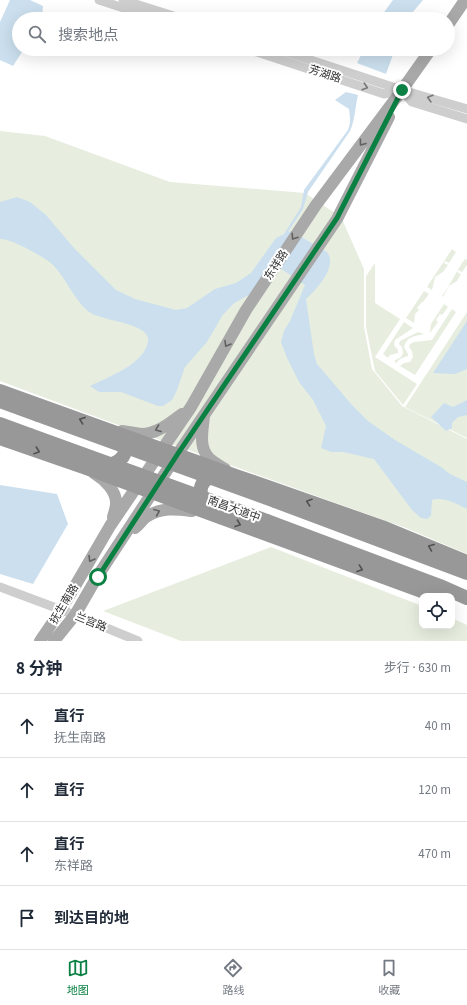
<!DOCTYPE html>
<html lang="zh">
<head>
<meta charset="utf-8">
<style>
	body { margin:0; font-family:"Source Sans 3","Noto Sans SC",sans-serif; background:#f2f2f3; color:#1f2937 }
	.controls { position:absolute; right:12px; bottom:12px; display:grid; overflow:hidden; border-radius:8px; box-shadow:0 4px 16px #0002 }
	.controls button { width:36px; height:36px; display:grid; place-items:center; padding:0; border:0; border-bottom:1px solid #e0e1e3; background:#fff; color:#1f2937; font:20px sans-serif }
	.stop { position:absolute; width:12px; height:12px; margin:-9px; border:3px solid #0b8043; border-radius:50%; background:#fff }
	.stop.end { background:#0b8043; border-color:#fff; box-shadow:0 1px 4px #0008 }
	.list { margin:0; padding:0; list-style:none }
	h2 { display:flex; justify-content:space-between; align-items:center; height:52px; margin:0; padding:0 16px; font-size:17px }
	h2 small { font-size:13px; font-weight:400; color:#747a83 }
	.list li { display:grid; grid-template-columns:26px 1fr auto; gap:12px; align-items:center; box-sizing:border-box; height:64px; padding:0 16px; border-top:1px solid #e0e1e3 }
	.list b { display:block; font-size:15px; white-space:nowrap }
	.list p { margin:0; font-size:13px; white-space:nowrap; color:#747a83 }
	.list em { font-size:13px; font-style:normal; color:#747a83 }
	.icon { flex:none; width:22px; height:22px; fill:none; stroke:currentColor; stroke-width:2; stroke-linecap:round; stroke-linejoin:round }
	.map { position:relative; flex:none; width:467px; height:641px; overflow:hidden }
	.search { position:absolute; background:#fff; box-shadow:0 4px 16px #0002; left:12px; right:12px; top:12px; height:44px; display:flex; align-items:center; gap:10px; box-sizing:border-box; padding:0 14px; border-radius:22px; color:#747a83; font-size:15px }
	.sheet { height:308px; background:#fff }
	nav { display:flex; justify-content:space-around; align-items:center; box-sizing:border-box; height:56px; border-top:1px solid #e0e1e3; background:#fff; font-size:11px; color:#747a83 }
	nav a { display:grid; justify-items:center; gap:2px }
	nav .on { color:#0b8043 }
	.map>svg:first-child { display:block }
</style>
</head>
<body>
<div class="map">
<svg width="467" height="641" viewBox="0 0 467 641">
	<rect width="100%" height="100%" fill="#fff"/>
	<path fill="#e7eedf" d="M0,131L45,136L170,182L305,193L341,217L364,269V327L372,369L402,406L467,439V554L406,528L110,422L0,381Z
		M452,249L456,252L449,263L445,261L444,263L448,265L443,272L435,277L432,290L427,287Z
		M465,259L467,260V265L462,272L458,270L457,272L461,274L457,281L449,286L443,297L442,296C451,284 456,271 465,259Z
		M375,263V303L400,319L375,357L417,384L403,405L375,371L366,327V276Z
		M424,291L429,294L423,302H422L417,308L419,310L415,314L414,323L406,318Z
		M444,304L448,307L442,315L440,314L436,320L438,322L430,333L431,324Z
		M452,309L456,312L415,375L400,366L404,363L410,362L413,357L412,351L409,347L410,344L414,342L432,340Z
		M467,312V438L405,407Z
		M404,322L413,328L395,340L394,345L398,350V353L390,355L388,358L383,354Z
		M418,332L424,334C415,336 406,337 404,347L408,354V356L400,359L396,363L394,361L401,357L403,353L402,347L399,344L400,341Z
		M271,547L422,606V626H452V618L454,619L467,625V641H181L103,611Z"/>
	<path fill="#cbdfee" d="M10,0H30L43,6L42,19H19V49H24L13,66L0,60V22Z
		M393,0H423L407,19H379Z
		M364,49H395L386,74L357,63Z
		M346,92L358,95C355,107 355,120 350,131L308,192L303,209L288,232L291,231L327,252C338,266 317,289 306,299L314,354L317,364L352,405L368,421L395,440L441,467L450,474L467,482V509C457,504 443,496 432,500L431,516L427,519L421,518L412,510L374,459L343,452H331L321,448L326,426L313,400L299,382L287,358L281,342L284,331L290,321L305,285L274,264L252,293L233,304L222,316L207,342L185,367L177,390L172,400L163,406H158L121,392H99L90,386C108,377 145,364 148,341C151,323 101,321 89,312C74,300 67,280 54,266C47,258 10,238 0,239V202L17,197L30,202L46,215L74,248L116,290L135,299L176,310L187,308L215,289L236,283L251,273L276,238L284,234L301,207L304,190L348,130C351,122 350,117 349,109L335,100Z
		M467,321V369L455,374L433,373Z
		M467,400V415L458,417L452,423V428L446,431L431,417L444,403L453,407Z
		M0,485L57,494L68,524L33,584L0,574Z"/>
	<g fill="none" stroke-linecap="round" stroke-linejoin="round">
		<path stroke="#cecece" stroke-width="9" d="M99,0L157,19
			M123,0L183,19
			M248,49L384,94L402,90L412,102L467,119
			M277,49L402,90L467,109
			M0,587L75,615L138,641"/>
		<path stroke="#a9a9a9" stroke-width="12" d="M448,25L465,0
			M204,416C203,429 198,447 209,458C213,462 220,466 225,469
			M122,431C128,432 135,433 141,434C157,434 170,423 182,414
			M94,473C104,479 117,491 116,504C116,508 114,513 113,517
			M135,528C139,525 142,520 146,517C161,507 176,509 192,511
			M40,641L61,610L110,526L191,407L246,310L316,205L402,90L431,49
			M54,641L75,615L97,577L177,455L337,219L389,117"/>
		<path stroke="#989898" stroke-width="14" d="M0,391L236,476L382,527L467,562
			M0,401L38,415
			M0,424L30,435
			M0,438L86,468L435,596
			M103,466C120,464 134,453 117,438
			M275,501L467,573
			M207,507C196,492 199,476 220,476
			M267,521L440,586L467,598"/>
		<path stroke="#989898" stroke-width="14" d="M38,415L275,501
			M30,435L267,521"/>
	</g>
	<defs><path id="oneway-chevron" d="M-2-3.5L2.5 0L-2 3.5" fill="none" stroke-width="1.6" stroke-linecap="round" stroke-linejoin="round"/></defs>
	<g stroke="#787878">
		<use href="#oneway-chevron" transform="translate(365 87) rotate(18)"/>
		<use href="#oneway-chevron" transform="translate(430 98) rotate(-164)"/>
	</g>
	<g stroke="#616161">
		<use href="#oneway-chevron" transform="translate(362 143) rotate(127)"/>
		<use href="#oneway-chevron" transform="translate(294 237) rotate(123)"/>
		<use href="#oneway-chevron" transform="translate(227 344) rotate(120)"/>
		<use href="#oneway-chevron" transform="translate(158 429) rotate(159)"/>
		<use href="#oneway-chevron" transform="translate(157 512) rotate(-23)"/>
		<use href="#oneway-chevron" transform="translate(91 559) rotate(121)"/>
	</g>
	<g stroke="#505050">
		<use href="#oneway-chevron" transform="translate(82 420) rotate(-160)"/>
		<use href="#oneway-chevron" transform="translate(37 451) rotate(19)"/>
		<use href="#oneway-chevron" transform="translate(309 502) rotate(-161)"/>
		<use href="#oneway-chevron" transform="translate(238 524) rotate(20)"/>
		<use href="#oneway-chevron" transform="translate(431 547) rotate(-158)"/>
		<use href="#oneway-chevron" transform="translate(360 569) rotate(20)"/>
	</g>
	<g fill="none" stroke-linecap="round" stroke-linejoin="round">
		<path stroke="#0b8043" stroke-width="5" d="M98,577L177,455L337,218L402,90"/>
	</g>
	<g text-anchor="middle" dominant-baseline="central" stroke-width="4" stroke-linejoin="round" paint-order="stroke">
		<g font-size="11" fill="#313131" stroke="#fff">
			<text transform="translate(325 74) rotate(18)">芳湖路</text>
			<text transform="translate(276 265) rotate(-57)">东祥路</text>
			<text transform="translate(234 509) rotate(20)">南昌大道中</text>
			<text transform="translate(64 604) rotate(-59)">抚生南路</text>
			<text transform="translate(91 622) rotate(22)">兰宫路</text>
		</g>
	</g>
</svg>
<div class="controls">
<button><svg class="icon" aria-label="locate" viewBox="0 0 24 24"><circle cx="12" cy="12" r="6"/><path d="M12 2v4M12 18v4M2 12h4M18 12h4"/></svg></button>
</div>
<div class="stop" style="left:98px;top:577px"></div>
<div class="stop end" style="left:402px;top:90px"></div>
<div class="search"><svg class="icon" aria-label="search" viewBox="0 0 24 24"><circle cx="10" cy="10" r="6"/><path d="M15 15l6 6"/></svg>搜索地点</div>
</div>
<section class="sheet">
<h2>8 分钟<small>步行 · 630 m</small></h2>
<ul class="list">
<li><svg class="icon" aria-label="ahead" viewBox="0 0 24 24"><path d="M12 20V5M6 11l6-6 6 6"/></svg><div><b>直行</b><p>抚生南路</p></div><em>40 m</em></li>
<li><svg class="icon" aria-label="ahead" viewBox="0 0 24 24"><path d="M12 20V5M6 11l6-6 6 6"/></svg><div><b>直行</b></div><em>120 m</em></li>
<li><svg class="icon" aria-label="ahead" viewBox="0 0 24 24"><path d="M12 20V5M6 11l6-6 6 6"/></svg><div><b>直行</b><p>东祥路</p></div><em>470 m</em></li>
<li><svg class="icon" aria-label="arrive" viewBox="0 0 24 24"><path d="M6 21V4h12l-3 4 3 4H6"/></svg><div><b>到达目的地</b></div></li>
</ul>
</section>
<nav>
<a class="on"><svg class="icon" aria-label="map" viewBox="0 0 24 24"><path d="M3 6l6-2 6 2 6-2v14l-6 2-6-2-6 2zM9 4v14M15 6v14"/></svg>地图</a>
<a><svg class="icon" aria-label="directions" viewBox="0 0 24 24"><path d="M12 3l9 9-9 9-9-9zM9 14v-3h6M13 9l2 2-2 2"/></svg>路线</a>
<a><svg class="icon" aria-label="saved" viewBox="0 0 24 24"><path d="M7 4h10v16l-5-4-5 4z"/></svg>收藏</a>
</nav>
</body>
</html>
